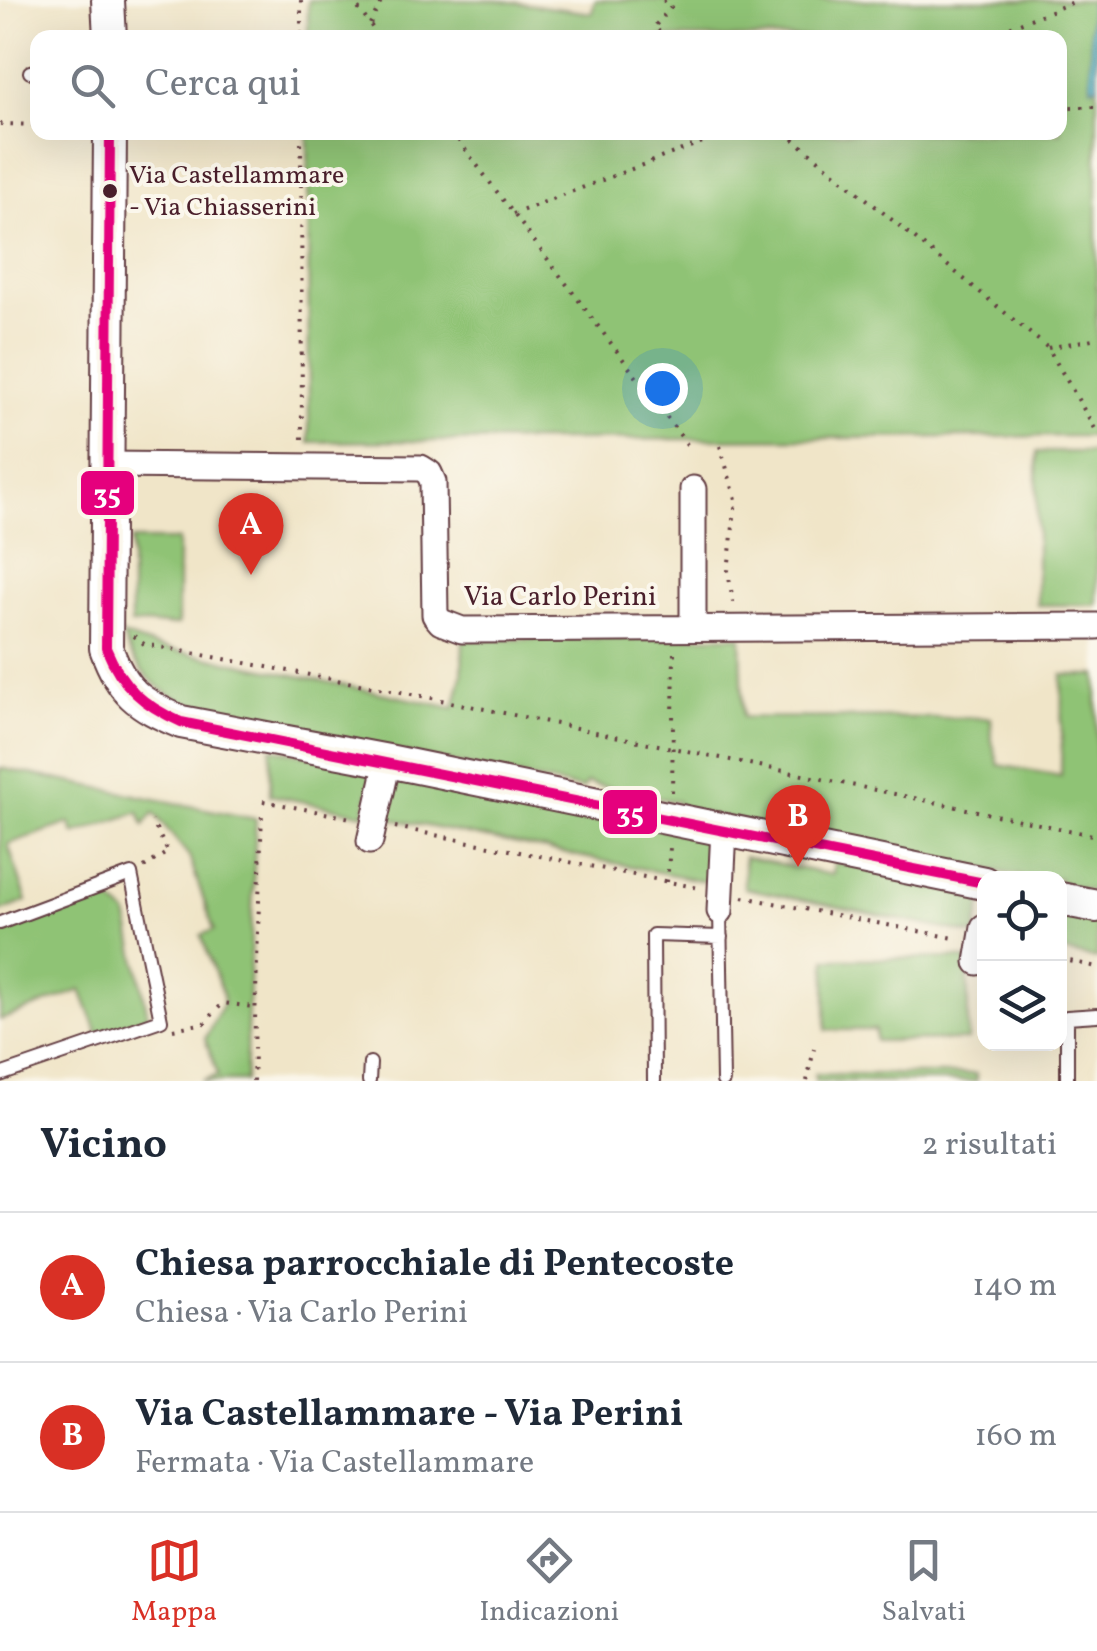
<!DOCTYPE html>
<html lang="it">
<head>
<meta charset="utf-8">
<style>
	body { margin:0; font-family:Vollkorn,serif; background:#f2f2f3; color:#1f2937 }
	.controls { position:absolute; right:30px; bottom:30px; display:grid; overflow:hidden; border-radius:20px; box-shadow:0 10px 40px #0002 }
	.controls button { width:90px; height:90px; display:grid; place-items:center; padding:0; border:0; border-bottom:2px solid #e0e1e3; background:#fff; color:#1f2937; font:50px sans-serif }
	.you { position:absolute; left:662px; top:388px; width:35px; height:35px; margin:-25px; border:8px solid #fff; border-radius:50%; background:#1a73e8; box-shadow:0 0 0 15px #1a73e833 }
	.badge { display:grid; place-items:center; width:65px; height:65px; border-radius:50%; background:#d93025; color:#fff; font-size:32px; font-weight:700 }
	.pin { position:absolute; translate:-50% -82px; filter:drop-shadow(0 2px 5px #0008) }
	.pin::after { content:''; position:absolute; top:52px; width:35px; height:30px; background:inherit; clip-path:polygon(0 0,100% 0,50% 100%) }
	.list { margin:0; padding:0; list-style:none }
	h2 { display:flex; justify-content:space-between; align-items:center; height:130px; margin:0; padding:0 40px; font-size:42px }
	h2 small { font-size:32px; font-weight:400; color:#747a83 }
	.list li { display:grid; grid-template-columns:65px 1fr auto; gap:30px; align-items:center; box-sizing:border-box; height:150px; padding:0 40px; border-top:2px solid #e0e1e3 }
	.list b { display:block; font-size:38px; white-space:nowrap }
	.list p { margin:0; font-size:32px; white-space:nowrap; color:#747a83 }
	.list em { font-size:32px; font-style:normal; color:#747a83 }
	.icon { flex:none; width:55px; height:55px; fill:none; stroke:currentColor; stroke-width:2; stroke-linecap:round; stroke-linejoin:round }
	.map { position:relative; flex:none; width:1097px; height:1081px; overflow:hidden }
	.search { position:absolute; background:#fff; box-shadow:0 10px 40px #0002; left:30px; right:30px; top:30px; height:110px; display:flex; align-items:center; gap:25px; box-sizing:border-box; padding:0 35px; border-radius:20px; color:#747a83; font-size:38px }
	.sheet { height:430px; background:#fff }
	nav { display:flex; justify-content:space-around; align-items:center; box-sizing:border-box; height:140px; border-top:2px solid #e0e1e3; background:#fff; font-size:28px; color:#747a83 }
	nav a { display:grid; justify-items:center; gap:5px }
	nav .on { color:#d93025 }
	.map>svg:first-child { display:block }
</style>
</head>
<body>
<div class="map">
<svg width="1097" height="1081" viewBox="0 0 1097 1081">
	<rect width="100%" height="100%" fill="#fbf7ec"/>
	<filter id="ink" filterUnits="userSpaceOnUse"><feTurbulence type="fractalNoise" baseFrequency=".01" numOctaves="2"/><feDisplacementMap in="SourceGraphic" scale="20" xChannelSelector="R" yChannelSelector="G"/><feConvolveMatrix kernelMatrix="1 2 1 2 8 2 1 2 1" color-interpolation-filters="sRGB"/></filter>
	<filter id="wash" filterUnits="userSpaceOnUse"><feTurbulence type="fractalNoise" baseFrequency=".0048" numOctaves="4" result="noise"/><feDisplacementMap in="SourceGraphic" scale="40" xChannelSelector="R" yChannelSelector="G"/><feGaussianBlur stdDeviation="2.25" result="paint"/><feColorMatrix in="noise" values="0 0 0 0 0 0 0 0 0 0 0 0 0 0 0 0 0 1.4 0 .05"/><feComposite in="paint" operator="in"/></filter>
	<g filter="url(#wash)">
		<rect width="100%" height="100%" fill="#f0e5c8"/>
		<path fill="#8fc375" stroke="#6c7150" stroke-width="2.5" d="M308,0H498L592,13L595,0H1097V436L309,442L308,133L1060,132V38H308Z
			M1037,452H1097V605H1037Z
			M131,540H178V625L131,624Z
			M122,635L157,647L454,708L462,675L463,640L741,636L743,717L991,718L992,741L999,765L1061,776L1062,675H1097V892L1060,884V878H1030L678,808V802L586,783L583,789L303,733C229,701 156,724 122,635Z
			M271,748L374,769L364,814L270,795Z
			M0,768L256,819L245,1081H202L218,1075L205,1039L223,1003V995L201,935L214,930L189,856L154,813L144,825L139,812L74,834L70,823L8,844L27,901L0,912Z
			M400,774L709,838V882L386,818Z
			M744,857L833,875L834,862L984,892L975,935L744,888Z
			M102,895L127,914L148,1016L98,1034L81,990L0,1020V934Z
			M1060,908L1097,915V959L1060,951Z
			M957,958L968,960V1040L876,1041L875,1030H826V959Z
			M815,1074H976V1081H815Z"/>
		<path fill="#5ec8d9" stroke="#547482" stroke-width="2.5" d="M1095,2L1097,86L1091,87L1090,4Z"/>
	</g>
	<g filter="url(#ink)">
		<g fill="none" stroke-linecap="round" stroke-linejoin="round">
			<g stroke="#633d43" stroke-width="16">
				<path id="service" d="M30,72L38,71
					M720,911L723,1081
					M0,923L131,874L161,1020L0,1075
					M369,1081L370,1063
					M654,1081L653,935L721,937
					M1067,1081V1017L1097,1015"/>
			</g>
			<g stroke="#633d43" stroke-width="29">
				<path id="minor" d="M106,465L421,468L429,473L433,482L435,615L441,622L462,630L1097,626
					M693,628V489
					M370,841L388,761
					M720,911L724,829
					M978,962L984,927"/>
			</g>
			<g stroke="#633d43" stroke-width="36">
				<path id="tertiary" d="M108,0L110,38
					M110,132L106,648C122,692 138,704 181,722L388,761L984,883
					M1060,899L1097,906"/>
			</g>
			<path stroke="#633d43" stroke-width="4" stroke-dasharray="2.5 8" stroke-linecap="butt" d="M301,0V38
				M352,0L380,38
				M663,0L671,7L654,27L667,38
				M370,24L382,0
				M981,38L1079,0
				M1060,107H1097
				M0,124L38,125
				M301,132L302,443
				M452,132L689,447
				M785,132L1048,348L1097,432
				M513,214L729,132
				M1048,348L1097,338
				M720,446L736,499L728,571L734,608
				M134,636L144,644L417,695L1097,836
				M672,792L674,652
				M263,801L351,818
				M395,827L699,888
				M144,867L168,852L152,821
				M667,882L670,847
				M743,897L959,939
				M1060,959L1097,967
				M173,1029L205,1023L223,1003L253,1007
				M253,1081L262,811
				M807,1081L814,1049"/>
			<use href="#service" stroke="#fff" stroke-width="12"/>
			<use href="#minor" stroke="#fff" stroke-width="25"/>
			<use href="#tertiary" stroke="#fff" stroke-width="32"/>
			<g stroke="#fbf7ec" stroke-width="18">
				<path id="bus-1" d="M110,132L106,648C122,687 143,705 181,722L984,883"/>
			</g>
			<use href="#bus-1" stroke="#e5007d" stroke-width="10"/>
		</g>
	</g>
	<circle fill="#4a1f2b" stroke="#fbf7ec" stroke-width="4" cx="110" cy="191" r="9"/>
	<g text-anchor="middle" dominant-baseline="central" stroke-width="8" stroke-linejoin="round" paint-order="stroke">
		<g font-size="26" fill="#4a1f2b" stroke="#fbf7ec" text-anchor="start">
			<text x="129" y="176">Via Castellammare<tspan x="129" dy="32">- Via Chiasserini</tspan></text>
		</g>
		<g font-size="28" fill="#4a1f2b" stroke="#fbf7ec">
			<text x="560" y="597">Via Carlo Perini</text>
		</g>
	</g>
	<g stroke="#fbf7ec" stroke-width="4">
		<rect x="79" y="469" width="57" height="48" rx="10" fill="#e5007d"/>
		<rect x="601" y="788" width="58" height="48" rx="10" fill="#e5007d"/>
	</g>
	<g font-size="28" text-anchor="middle" font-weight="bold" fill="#fff">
		<text x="107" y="503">35</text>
		<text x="630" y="822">35</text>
	</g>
</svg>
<div class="controls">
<button><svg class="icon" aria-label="locate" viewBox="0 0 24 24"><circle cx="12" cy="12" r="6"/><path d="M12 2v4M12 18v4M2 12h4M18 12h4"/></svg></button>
<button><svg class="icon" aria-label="layers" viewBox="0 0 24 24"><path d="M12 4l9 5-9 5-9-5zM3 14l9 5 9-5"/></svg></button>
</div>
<div class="you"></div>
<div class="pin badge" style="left:251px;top:575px">A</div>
<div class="pin badge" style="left:798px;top:867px">B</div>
<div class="search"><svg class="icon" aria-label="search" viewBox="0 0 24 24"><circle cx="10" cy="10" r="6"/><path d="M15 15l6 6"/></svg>Cerca qui</div>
</div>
<section class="sheet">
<h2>Vicino<small>2 risultati</small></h2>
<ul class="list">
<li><span class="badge">A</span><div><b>Chiesa parrocchiale di Pentecoste</b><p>Chiesa · Via Carlo Perini</p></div><em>140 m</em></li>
<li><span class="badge">B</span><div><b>Via Castellammare - Via Perini</b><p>Fermata · Via Castellammare</p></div><em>160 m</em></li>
</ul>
</section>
<nav>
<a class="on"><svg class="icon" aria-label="map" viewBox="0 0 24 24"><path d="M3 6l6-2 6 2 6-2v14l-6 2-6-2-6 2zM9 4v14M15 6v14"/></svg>Mappa</a>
<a><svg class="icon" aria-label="directions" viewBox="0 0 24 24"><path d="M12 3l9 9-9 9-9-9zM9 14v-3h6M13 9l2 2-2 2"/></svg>Indicazioni</a>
<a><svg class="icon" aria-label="saved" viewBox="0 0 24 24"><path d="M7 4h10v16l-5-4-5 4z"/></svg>Salvati</a>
</nav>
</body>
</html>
